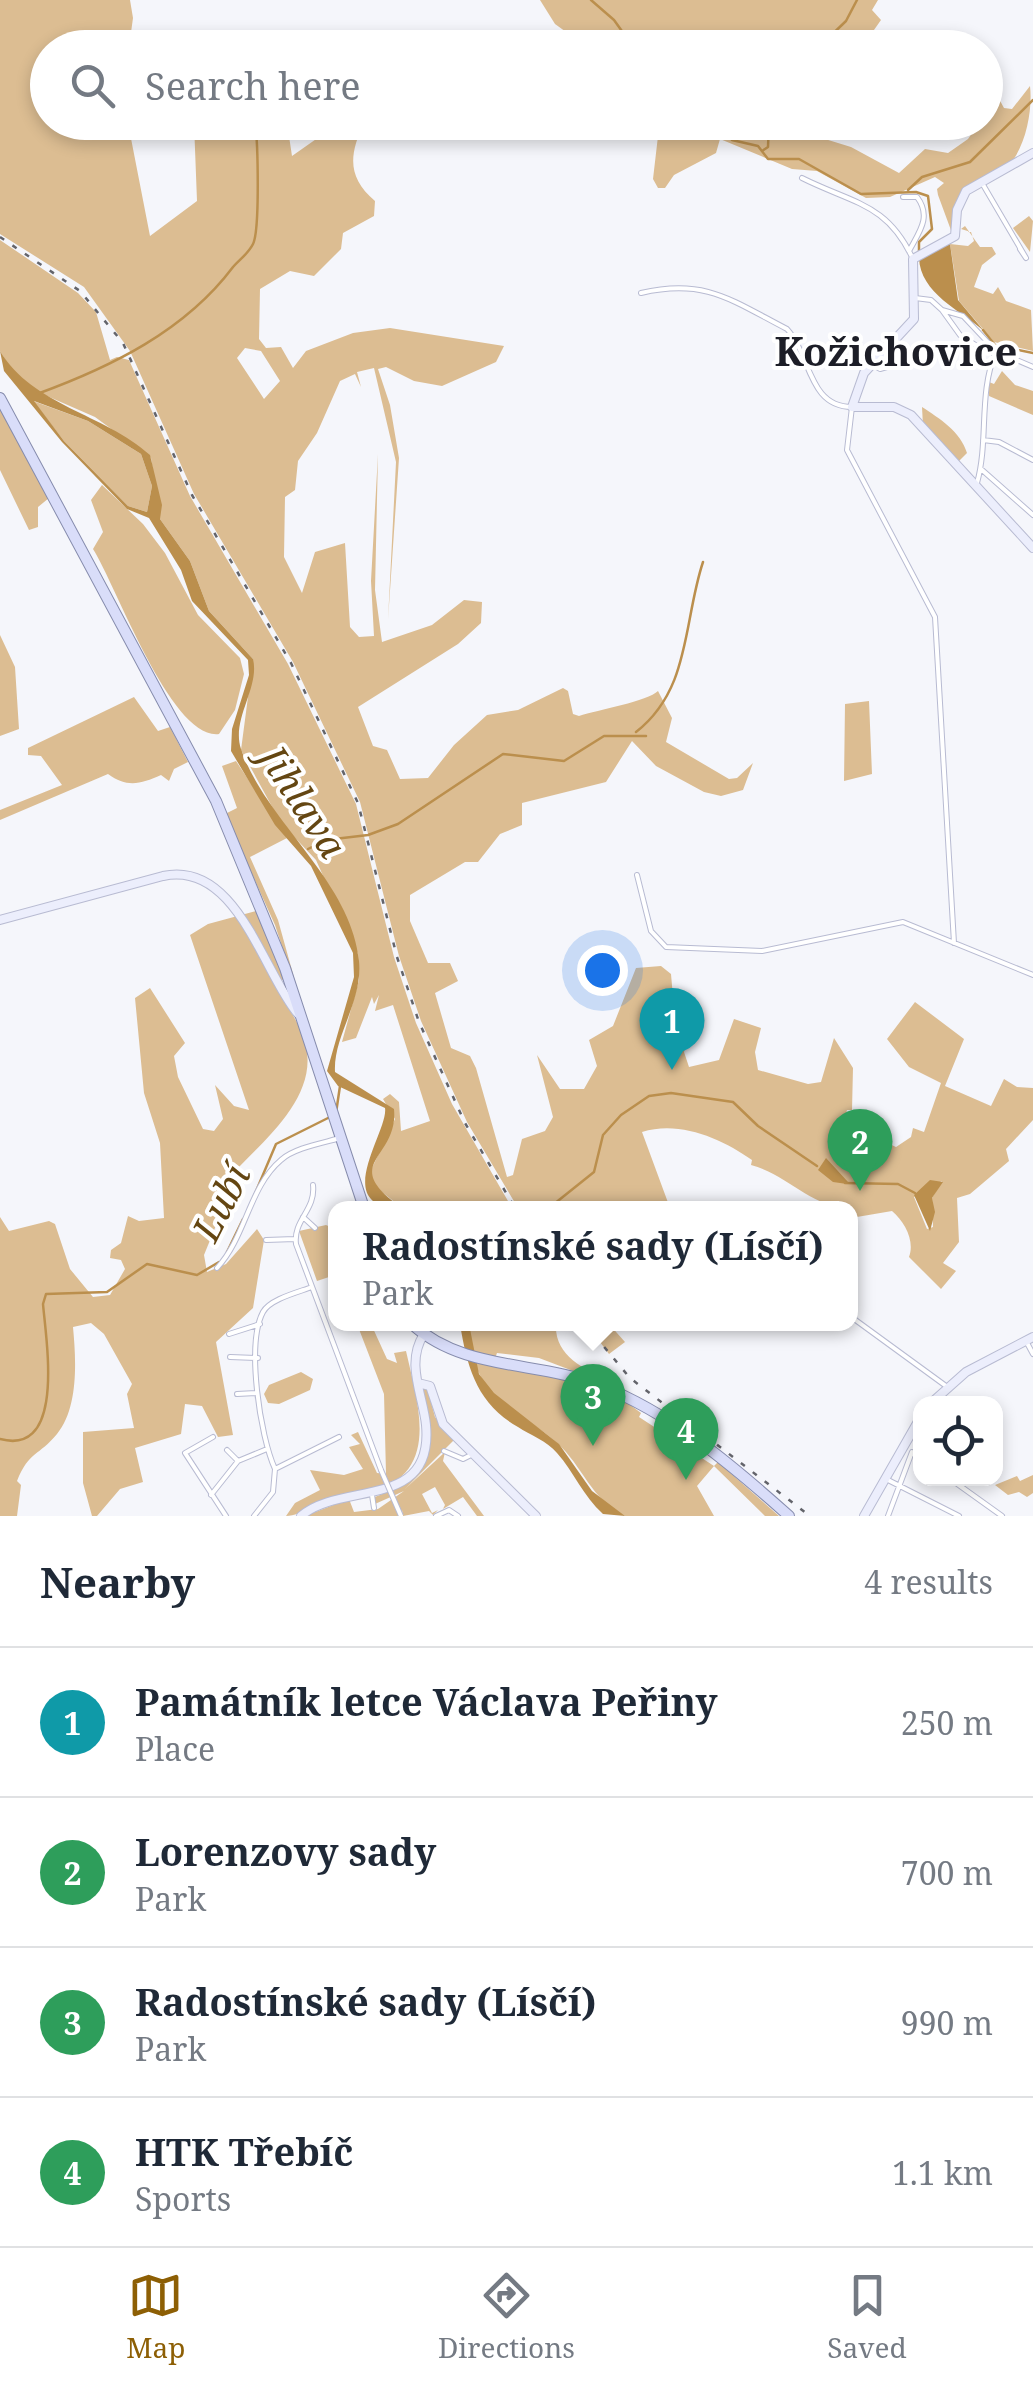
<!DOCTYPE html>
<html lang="en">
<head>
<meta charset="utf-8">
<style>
	body { margin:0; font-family:"Noto Serif",serif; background:#f2f2f3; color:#1f2937 }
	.controls { position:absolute; right:30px; bottom:30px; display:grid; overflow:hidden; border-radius:20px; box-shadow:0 5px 15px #0003 }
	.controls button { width:90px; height:90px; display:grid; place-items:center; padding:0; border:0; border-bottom:2px solid #e0e1e3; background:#fff; color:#1f2937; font:50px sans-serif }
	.you { position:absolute; left:602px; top:970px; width:35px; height:35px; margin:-25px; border:8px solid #fff; border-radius:50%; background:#1a73e8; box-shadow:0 0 0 15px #1a73e833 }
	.badge { display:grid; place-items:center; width:65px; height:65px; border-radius:50%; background:#8d5f05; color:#fff; font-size:32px; font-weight:700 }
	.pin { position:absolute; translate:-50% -82px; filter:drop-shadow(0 2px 5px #0008) }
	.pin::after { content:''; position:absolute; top:52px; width:35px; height:30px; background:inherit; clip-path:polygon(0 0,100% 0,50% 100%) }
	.popup { position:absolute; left:328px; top:1201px; width:530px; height:130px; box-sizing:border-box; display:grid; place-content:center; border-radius:20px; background:#fff; filter:drop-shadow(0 2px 8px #0005); font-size:32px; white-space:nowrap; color:#747a83 }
	.popup b { font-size:38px; color:#1f2937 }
	.popup::after { content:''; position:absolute; left:50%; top:100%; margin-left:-20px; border:20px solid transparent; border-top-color:#fff }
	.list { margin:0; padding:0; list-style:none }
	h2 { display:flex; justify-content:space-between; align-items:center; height:130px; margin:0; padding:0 40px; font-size:42px }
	h2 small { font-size:32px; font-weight:400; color:#747a83 }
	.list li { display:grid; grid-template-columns:65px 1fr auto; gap:30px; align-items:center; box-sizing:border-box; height:150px; padding:0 40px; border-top:2px solid #e0e1e3 }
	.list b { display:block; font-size:38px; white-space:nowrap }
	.list p { margin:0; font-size:32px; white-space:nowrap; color:#747a83 }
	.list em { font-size:32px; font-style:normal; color:#747a83 }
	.icon { flex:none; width:55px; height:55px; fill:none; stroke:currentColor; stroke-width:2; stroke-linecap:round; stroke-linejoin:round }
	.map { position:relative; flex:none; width:1033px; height:1516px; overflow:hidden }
	.search { position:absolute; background:#fff; box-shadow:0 5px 15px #0003; left:30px; right:30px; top:30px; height:110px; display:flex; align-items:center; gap:25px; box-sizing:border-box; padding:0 35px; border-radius:55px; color:#747a83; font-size:38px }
	.sheet { height:730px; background:#fff }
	nav { display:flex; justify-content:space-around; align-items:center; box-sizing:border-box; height:140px; border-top:2px solid #e0e1e3; background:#fff; font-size:28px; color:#747a83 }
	nav a { display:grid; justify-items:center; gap:5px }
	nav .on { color:#8d5f05 }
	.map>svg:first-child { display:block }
</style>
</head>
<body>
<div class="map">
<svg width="1033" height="1516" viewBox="0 0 1033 1516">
	<rect width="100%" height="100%" fill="#f5f6fb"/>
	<path fill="#dcbd92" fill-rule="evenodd" d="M0,0H130L133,18L129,47L48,48V122L128,123L150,236L197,201L194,123H287L292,156L339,123H364C349,155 347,177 375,201L374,216L343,233L341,249L314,276L290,271L260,289L259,339L266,348L281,347L293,368L306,351L353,333L390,328L504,346L496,362L442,386L414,381L386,367L378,369L390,405L399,458L388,620L396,462L374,368L357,372L361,387L355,374L340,381L317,433L298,461L295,490L285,497L284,557L302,593L315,552L345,543L350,627L359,637L374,636L371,581L378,454L375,590L382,642L432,625L464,600L482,602L481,623L458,644L358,707L373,746L387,750L400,779L428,778L454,745L487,715L518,710L563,688L568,691L573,714L579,716C598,710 648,701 658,691L672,718L666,742L729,779L737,778L753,763L743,790L721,796L704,792L656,766L632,741L606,782L522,803V825L500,834L478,862H465L410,895V921L428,963H450L458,981L435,993L451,1048L470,1056L476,1068L507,1177L513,1175L522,1139L545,1131L553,1117L537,1055L560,1089H584L597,1066L589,1040L613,1026L636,968L661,966L671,974L676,1031L682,1033L692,1021L684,1052L689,1067L719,1060L734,1019L761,1028L755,1052L758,1070L808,1084L821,1082L834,1038L853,1068L852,1110H847L844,1123L866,1149L885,1142L896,1147L911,1137L913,1128L924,1132L941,1083L909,1067L887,1039L915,1002L964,1039L945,1086L991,1106L1004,1079L1017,1087L1033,1088V1120L1006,1149L1009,1161L970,1194L957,1198L959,1242L943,1263L956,1271L941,1289L909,1257C915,1241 905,1222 892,1211L851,1218L850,1208C812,1208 788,1175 751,1165L752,1160C722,1139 680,1120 642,1132L670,1208H518L467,1122L421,1021L399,956L360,802L293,662L194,494L130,351L84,287L0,234ZM245,348L261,351L280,381L264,399L237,358ZM942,1181L932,1198L933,1227L927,1229L914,1197Z
		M540,0H878L872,10L881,20L862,47H587L555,24Z
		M1030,86C1033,111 1025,156 1001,172C991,180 975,183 963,188L954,208L952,233L938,195L937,189L944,183L935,177L890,197L866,198L817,171L792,169L720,139L716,153L674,175L665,188H658L653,179L658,136L644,123H794L795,138L812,135L851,147L899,173L925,149L948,153L968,139L979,123L986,122L987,100L998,97L1004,108L1012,109Z
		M1029,216L1033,221L1030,252L1013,228Z
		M965,226L980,247H992L996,254L982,265L974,287L993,294L998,287L1006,301L1031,310L1033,351L994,342L959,301L950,244L968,246L974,241L971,232L961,229Z
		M0,240L78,293L96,312L110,360L117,357L129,360L190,496L288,664L356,804L394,957L416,1023L452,1104L512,1208H402L372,1184V1168L395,1119L383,1099L390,1094L399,1102L401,1131L430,1121L393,1005L375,1011L379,995L374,1004L372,997L356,1038L342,1042L359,980L358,954L316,860L281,823L241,750L253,659L209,611L190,561L160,519L151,458L95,417L31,389L11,369L0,351Z
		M1002,371L1015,385L1033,391V415L989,396V382L994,384Z
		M33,401L88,421L141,454L152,486L147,512L128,506L64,441Z
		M0,406L49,498L38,507V527L29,530L0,470Z
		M922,407C939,418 961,432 967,453L959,461L923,426Z
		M102,485L143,524L165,553L198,615L240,658L244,674L235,710L219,734C171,740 117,587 93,549L103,532L91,500Z
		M0,635L15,667L19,729L0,736Z
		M134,697L158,731L170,727L188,762L174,769L169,781L161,775C141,784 127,788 108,774L0,820V810L62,785L41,756L28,755V748Z
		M869,701L872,774L844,781L845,704Z
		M236,761L287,838L250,857L278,920L303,1010L275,925L225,814L237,808L222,766Z
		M256,911L284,978L277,987C285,1004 297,1019 303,1036C323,1089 273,1132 239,1167L247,1182L230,1191L204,1255L207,1272L226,1264L257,1229L264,1240L253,1308L216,1342L233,1435L218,1437L202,1406L185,1404L181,1434L135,1448L143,1482L120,1489L97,1516H92L83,1483V1432L134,1428L127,1394L132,1384L104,1334L91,1323L73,1327C76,1359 79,1407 57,1434C39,1456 29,1451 17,1481L21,1485L17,1516H0V1217L9,1231L49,1221L55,1224L70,1269L93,1297L110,1295L125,1269L121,1260L110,1258L111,1250L121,1243L128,1216L139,1221L164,1218L160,1143L144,1093L135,998L150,988L185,1043L174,1056L178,1077L203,1129L214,1131L223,1119L215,1085L234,1106L249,1110L190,935L208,924Z
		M326,1225L335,1229V1267L330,1249L332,1276L317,1281L299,1231Z
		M357,1324H371L387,1359L397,1363L394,1353L406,1351C418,1405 443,1476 366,1493C356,1496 345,1494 335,1496C316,1499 303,1516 286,1516L295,1503L320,1490L310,1470L344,1475L363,1469L349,1447L360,1444L351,1435L358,1432L377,1473L386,1474L384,1394Z
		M469,1324H556C554,1354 583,1370 608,1378L610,1385L539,1358L497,1353L494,1361L544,1373L629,1404L641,1413L639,1417L714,1466L718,1462L779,1516H765L714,1466L697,1486L714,1516H625C591,1500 583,1466 557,1443C532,1420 498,1408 481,1377C472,1362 471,1340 469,1324Z
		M593,1324H609L625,1342L609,1354L594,1334Z
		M301,1372L313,1379L310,1390L279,1404L268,1403L264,1394L269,1385Z
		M427,1387L435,1417L454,1440L405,1489L445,1452L443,1461L484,1516H477L463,1497L443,1509L445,1505L435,1487L422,1494L432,1513L438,1510L433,1515L429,1511L403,1516L402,1510L398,1516H305L349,1499L354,1512L378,1509L404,1491L375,1504V1497C432,1477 423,1440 422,1389Z
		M1033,1475V1493L1027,1497L1019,1492L1008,1495L995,1485L1017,1476L1020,1481Z"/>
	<path fill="#bb8f4d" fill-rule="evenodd" d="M950,244L958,300L984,331C961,311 920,293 919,258Z
		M0,351C33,406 103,413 150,455L162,505L160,519L190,561L209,611L253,659C260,688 231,719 241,749C265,821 351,880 359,961C363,1002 333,1036 335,1072L394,1109C399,1160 337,1162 402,1208C328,1209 389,1131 385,1108L338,1086L327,1071L354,977L353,953L311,866L275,825L231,751L232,729L249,675L248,660L192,601L181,570L149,518L127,509L62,442L4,371ZM34,401L88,421L141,454L152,486L147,512L128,506L64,441Z
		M826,1158L848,1182L847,1184L833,1182L818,1170Z
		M930,1180L943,1182L932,1198L935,1212L930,1231L914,1195Z
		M460,1324H469L479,1374L494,1393L559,1444L592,1491L625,1516L603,1514C583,1496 574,1472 557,1453C547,1441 530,1435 518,1427C477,1404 467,1367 460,1324Z"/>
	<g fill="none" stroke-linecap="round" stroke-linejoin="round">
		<path stroke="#bb8f4d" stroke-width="2.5" d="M591,0L614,20L634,48
			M818,48L846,21L857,0
			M717,122L732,140L758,146L768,159H799L861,194L916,192L928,196L932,229L919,242V251
			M762,151L768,147L769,122
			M908,190L922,177L970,162L1033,100
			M983,330L995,345L1033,353
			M37,394C111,367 185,331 233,267C240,259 248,254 253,244C260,230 258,142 255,122
			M636,732C691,689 683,622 703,562
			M308,849L326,840L368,835L398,824L503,754L564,761L604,736H646
			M336,1113L340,1086
			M845,1183L898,1184L915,1193
			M251,1203L276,1144L330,1117
			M549,1208L594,1172L603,1135L621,1115L649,1096L671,1093L733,1102L758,1126L817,1166
			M227,1252L243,1219
			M0,1439C66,1457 46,1340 43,1304L46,1294L107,1292L147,1264L197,1275L219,1262"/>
		<g stroke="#b8bbd2" stroke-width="6">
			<path id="street" d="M802,178C854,204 887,203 913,259
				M982,183L1026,258L1020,249
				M903,197H917C932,217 919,232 909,251
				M641,293C705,278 731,300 787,329C811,355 808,407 852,407L847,450L935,617L954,943
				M915,298L931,300L942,310L963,316L996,351L1033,367
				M942,310L960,335L980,348L989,344
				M871,364L880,369L897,364L902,351L897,341
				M983,440L999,442L1033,460
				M981,469L1033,515
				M977,483C989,440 978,394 996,351
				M637,875L651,931L666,947L762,951L903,922L1033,975
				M313,1185C316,1210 293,1220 296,1244L381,1470
				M303,1217L315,1228
				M266,1240L295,1239
				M217,1268C246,1237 249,1187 281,1160C294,1148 323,1143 340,1138
				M312,1287C299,1292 270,1299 263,1312C246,1344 260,1436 275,1469L339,1437
				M850,1316L946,1386
				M229,1334L260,1324
				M1026,1341L1033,1354
				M230,1357L258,1358
				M237,1394L256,1393
				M213,1437L185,1453L226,1516
				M227,1450L238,1461
				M444,1451L463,1459L471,1455
				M949,1478L1002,1516
				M888,1480L959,1516
				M211,1495L238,1461L267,1449
				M372,1495L374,1508
				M254,1516L273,1492L275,1469
				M436,1516L449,1510L458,1516
				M888,1516L912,1452L920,1458"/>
		</g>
		<g stroke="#b8bbd2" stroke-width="10">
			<path id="secondary" d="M1033,153L966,191L957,210L955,236L913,259L914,319L864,373L852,407H894L911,415L1033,548
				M0,920L163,876C237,860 263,973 298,1014
				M418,1383L430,1386L443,1424L536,1516
				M930,1404L966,1372L1033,1337
				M301,1516C341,1481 434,1511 426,1425C423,1395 405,1363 424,1334
				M864,1516L920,1418"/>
		</g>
		<g stroke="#868cad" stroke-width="12">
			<path id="primary" d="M0,398L216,801L285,968L364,1208
				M412,1324C463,1371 538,1361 599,1385C671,1413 732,1465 789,1516"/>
		</g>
		<use href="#street" stroke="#fff" stroke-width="4"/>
		<use href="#secondary" stroke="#eceefc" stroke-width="8"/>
		<use href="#primary" stroke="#d9ddf9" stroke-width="10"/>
		<path stroke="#63646b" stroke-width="2.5" stroke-dasharray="5 10" stroke-linecap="butt" d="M0,237L80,291L123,343L192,495L291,663L358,803L397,957L419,1022L465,1123L515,1208
			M585,1324L630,1378L810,1516"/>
		<g stroke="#b8bbd2" stroke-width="6" stroke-linecap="butt">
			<path id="street-bridge" d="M381,1470L401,1516"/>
		</g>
		<use href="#street-bridge" stroke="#fff" stroke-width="4"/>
	</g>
	<g text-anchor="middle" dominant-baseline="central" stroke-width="8" stroke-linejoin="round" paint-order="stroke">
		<g font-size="38" font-style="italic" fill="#644612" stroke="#fff">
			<text transform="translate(304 801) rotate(57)">Jihlava</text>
			<text transform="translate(220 1202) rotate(-63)">Lubí</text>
		</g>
		<g font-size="40" font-weight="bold" fill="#1d1e27" stroke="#fff">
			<text x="896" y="350">Kožichovice</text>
		</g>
	</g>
</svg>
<div class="controls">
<button><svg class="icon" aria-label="locate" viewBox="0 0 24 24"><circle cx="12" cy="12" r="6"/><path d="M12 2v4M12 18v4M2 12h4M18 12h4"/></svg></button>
</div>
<div class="you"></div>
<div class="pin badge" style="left:672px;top:1070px;background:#0f9aa8">1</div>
<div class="pin badge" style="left:860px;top:1191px;background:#2e9e5b">2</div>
<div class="pin badge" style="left:593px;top:1446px;background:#2e9e5b">3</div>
<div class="popup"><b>Radostínské sady (Lísčí)</b>Park</div>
<div class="pin badge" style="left:686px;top:1480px;background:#2e9e5b">4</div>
<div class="search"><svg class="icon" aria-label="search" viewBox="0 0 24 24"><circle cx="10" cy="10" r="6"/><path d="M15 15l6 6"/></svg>Search here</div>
</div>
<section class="sheet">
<h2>Nearby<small>4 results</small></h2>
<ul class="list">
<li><span class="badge" style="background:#0f9aa8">1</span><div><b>Památník letce Václava Peřiny</b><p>Place</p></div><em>250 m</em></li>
<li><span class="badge" style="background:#2e9e5b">2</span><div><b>Lorenzovy sady</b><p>Park</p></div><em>700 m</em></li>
<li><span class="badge" style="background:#2e9e5b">3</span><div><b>Radostínské sady (Lísčí)</b><p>Park</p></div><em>990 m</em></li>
<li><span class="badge" style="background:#2e9e5b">4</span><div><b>HTK Třebíč</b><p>Sports</p></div><em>1.1 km</em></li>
</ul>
</section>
<nav>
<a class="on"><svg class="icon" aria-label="map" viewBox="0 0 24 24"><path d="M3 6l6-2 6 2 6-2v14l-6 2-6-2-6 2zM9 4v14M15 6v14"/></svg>Map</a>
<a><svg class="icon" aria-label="directions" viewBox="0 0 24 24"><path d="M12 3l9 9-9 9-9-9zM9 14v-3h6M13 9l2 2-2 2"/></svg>Directions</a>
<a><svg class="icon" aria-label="saved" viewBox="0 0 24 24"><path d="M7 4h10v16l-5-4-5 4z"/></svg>Saved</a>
</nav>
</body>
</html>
